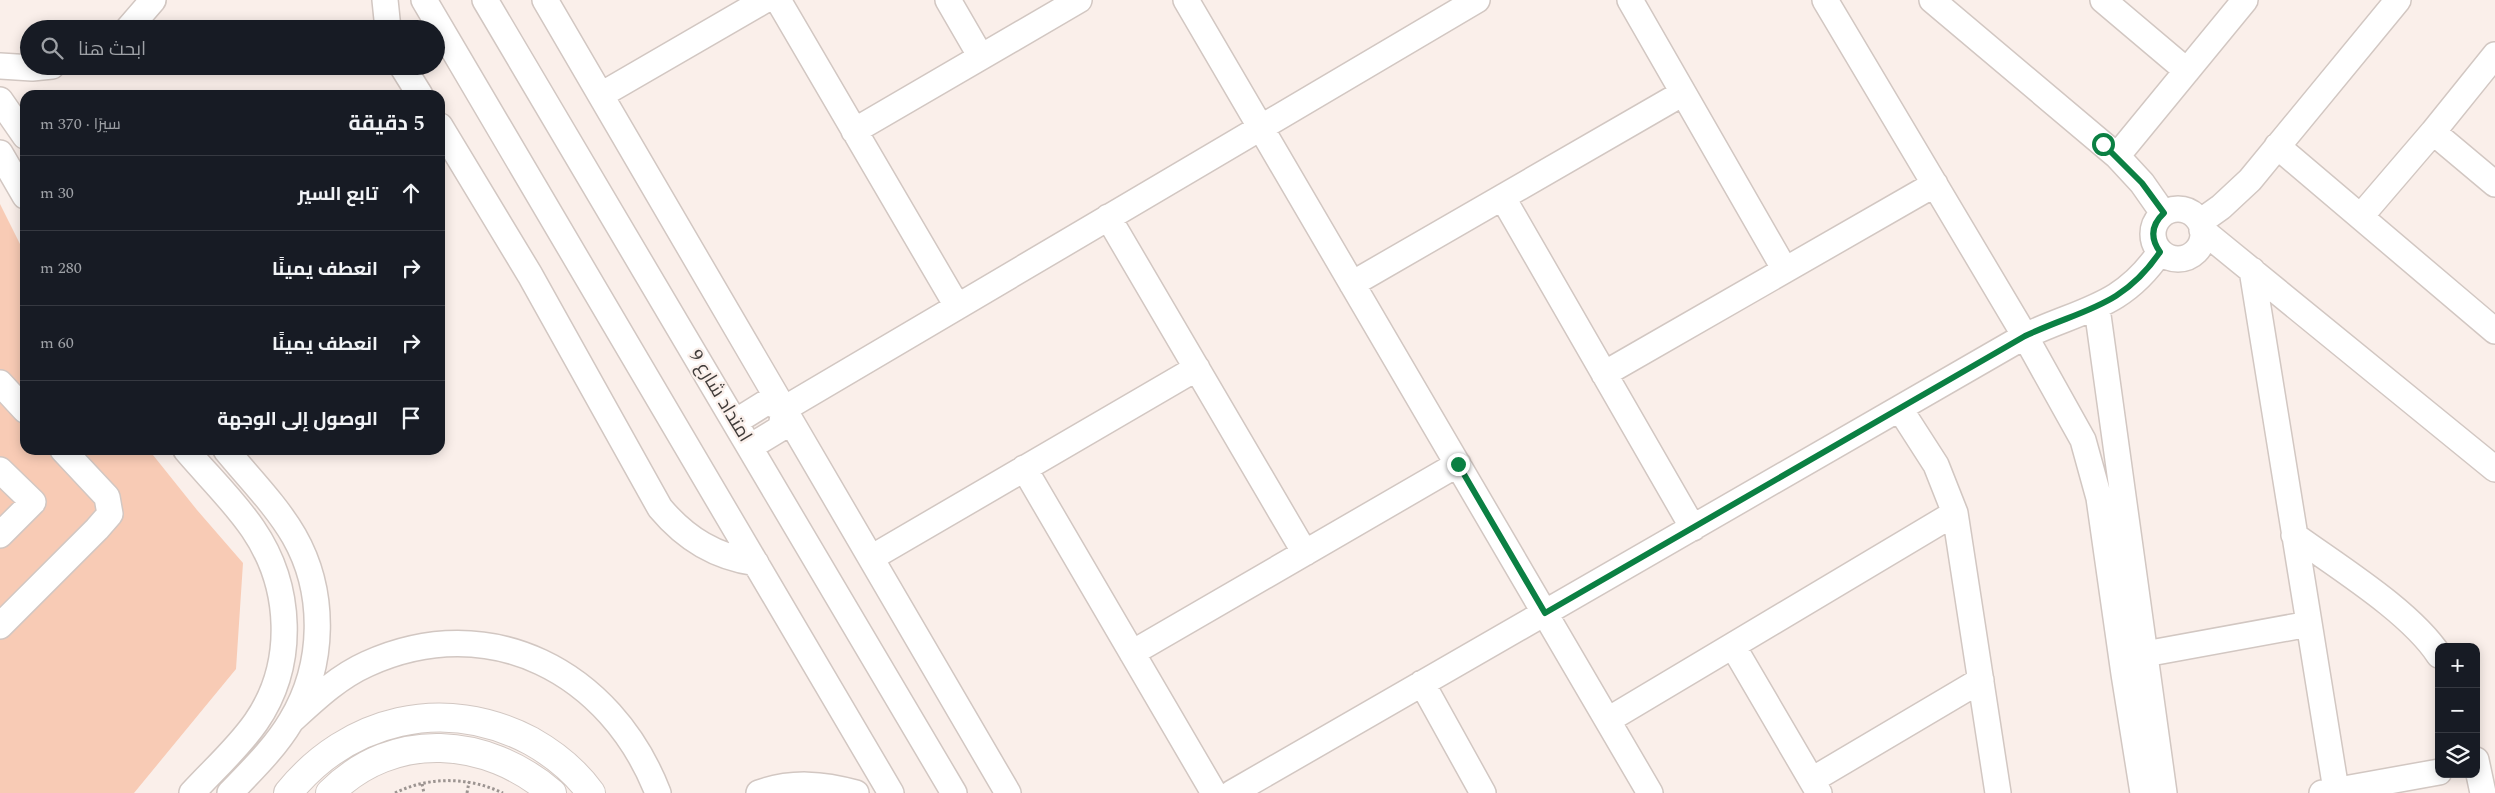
<!DOCTYPE html>
<html lang="ar">
<head>
<meta charset="utf-8">
<style>
	body { margin:0; font-family:Spectral,Cairo,serif; background:#242831; color:#f1f3f6; direction:rtl }
	.controls { position:absolute; right:15px; bottom:15px; display:grid; overflow:hidden; border-radius:10px; box-shadow:0 2px 12px #0003 }
	.controls button { width:45px; height:45px; display:grid; place-items:center; padding:0; border:0; border-bottom:1px solid #363941; background:#171b24; color:#f1f3f6; font:25px sans-serif }
	.stop { position:absolute; width:15px; height:15px; margin:-11px; border:4px solid #0b8043; border-radius:50%; background:#fff }
	.stop.end { background:#0b8043; border-color:#fff; box-shadow:0 1px 5px #0008 }
	.list { margin:0; padding:0; list-style:none }
	h2 { display:flex; justify-content:space-between; align-items:center; height:65px; margin:0; padding:0 20px; font-size:21px }
	h2 small { font-size:16px; font-weight:400; color:#9ea1a6 }
	.list li { display:grid; grid-template-columns:32px 1fr auto; gap:15px; align-items:center; box-sizing:border-box; height:75px; padding:0 20px; border-top:1px solid #363941 }
	.list b { display:block; font-size:19px; white-space:nowrap }
	.list em { font-size:16px; font-style:normal; color:#9ea1a6 }
	.icon { flex:none; width:28px; height:28px; fill:none; stroke:currentColor; stroke-width:2; stroke-linecap:round; stroke-linejoin:round }
	.map { position:relative; flex:none; width:2495px; height:793px; overflow:hidden; direction:ltr }
	.search { position:absolute; background:#171b24; box-shadow:0 2px 12px #0003; left:20px; top:20px; width:425px; height:55px; display:flex; align-items:center; gap:12px; box-sizing:border-box; padding:0 18px; border-radius:28px; color:#9ea1a6; font-size:19px }
	.panel { position:absolute; background:#171b24; box-shadow:0 2px 12px #0003; left:20px; top:90px; width:425px; height:365px; border-radius:15px; direction:rtl }
	.map>svg:first-child { display:block }
</style>
</head>
<body>
<div class="map">
<svg width="2495" height="793" viewBox="0 0 2495 793">
	<rect width="100%" height="100%" fill="#faefea"/>
	<path fill="#f8cbb5" d="M0,204L25,254V450H149L197,510L243,563L236,669L134,793H0Z"/>
	<g fill="none" stroke-linecap="round" stroke-linejoin="round">
		<g stroke="#d2c7c2" stroke-width="28">
			<path id="minor" d="M385,0L388,29
				M424,0L891,793
				M485,0L954,793
				M545,0L1008,793
				M778,0L957,306
				M948,0L981,57
				M1186,0L1650,793
				M1630,0L1785,270
				M1825,0L2025,336L2083,440L2099,498L2124,674L2143,793
				M1932,0L2117,156L2142,183L2163,213
				M2103,0L2187,71
				M128,29L153,0
				M0,66L32,68L52,66
				M402,66L420,95
				M601,95L765,0
				M0,100L25,136
				M440,126L530,275L660,508C686,539 716,557 756,563
				M854,131L1079,0
				M2433,132L2495,184
				M2277,146L2495,331
				M0,153L25,196
				M2117,156L2245,0
				M1503,198L1693,528
				M2153 234a25 25 0 1 1 50 0a25 25 0 1 1-50 0Z
				M2361,216L2433,132L2495,55
				M1108,217L1305,553
				M2200,222L2221,207L2250,180L2398,0
				M2202,230L2495,469
				M2252,270L2336,790
				M1352,284L1683,93
				M2097,308L2164,793
				M1604,374L1935,184
				M0,383L25,410
				M784,409L1477,0
				M1900,409L1936,465L1955,513L1998,793
				M735,422L767,402L784,409
				M750,447L781,428L784,409
				M186,450C208,476 234,501 253,529C292,586 296,664 256,722C238,748 213,770 192,793
				M226,450C249,478 276,505 294,536C326,592 325,665 291,721C275,748 252,770 230,793
				M1024,468L1214,793
				M0,470L33,502L0,535
				M2294,535C2338,567 2410,611 2439,655
				M871,558L1197,368
				M0,626L97,529L110,514L107,497L63,450
				M1733,646L1819,793
				M1132,653L1458,464
				M2145,654L2309,624
				M1422,683L1483,793
				M292,720C315,699 338,677 367,664C490,608 611,672 658,793
				M1608,720L1955,513
				M2476,760L2483,793
				M1812,780L1981,680
				M759,793C792,781 823,784 856,793
				M1232,793L2025,336C2082,309 2122,308 2160,252
				M2322,793L2439,772"/>
		</g>
		<g stroke="#d2c7c2" stroke-width="30">
			<path id="major" d="M288,793C348,719 444,695 531,741C554,754 576,772 591,793
				M330,793C394,729 487,737 552,793"/>
		</g>
		<path stroke="#9c9491" stroke-width="3" stroke-dasharray="2.5 2.5" stroke-linecap="butt" d="M422,784L424,793
			M395,793C429,776 469,777 503,793
			M467,793L469,782"/>
		<use href="#minor" stroke="#fff" stroke-width="25"/>
		<use href="#major" stroke="#fff" stroke-width="28"/>
	</g>
	<g fill="none" stroke-linecap="round" stroke-linejoin="round">
		<path stroke="#0b8043" stroke-width="6" d="M1458,464L1545,613L2025,336C2082,309 2122,308 2160,252C2150,238 2151,225 2164,213L2142,183L2103,144"/>
	</g>
	<g text-anchor="middle" dominant-baseline="central" stroke-width="4.5" stroke-linejoin="round" paint-order="stroke">
		<g font-size="19" fill="#3f3b39" stroke="#faefea">
			<text transform="translate(720 396) rotate(59)">امتداد شارع 9</text>
		</g>
	</g>
</svg>
<div class="controls">
<button>+</button>
<button>−</button>
<button><svg class="icon" aria-label="layers" viewBox="0 0 24 24"><path d="M12 4l9 5-9 5-9-5zM3 14l9 5 9-5"/></svg></button>
</div>
<div class="stop" style="left:2103px;top:144px"></div>
<div class="stop end" style="left:1458px;top:464px"></div>
<div class="search"><svg class="icon" aria-label="search" viewBox="0 0 24 24"><circle cx="10" cy="10" r="6"/><path d="M15 15l6 6"/></svg>ابحث هنا</div>
<section class="panel">
<h2>5 دقيقة<small>سيرًا · 370 m</small></h2>
<ul class="list">
<li><svg class="icon" aria-label="ahead" viewBox="0 0 24 24"><path d="M12 20V5M6 11l6-6 6 6"/></svg><div><b>تابع السير</b></div><em>30 m</em></li>
<li><svg class="icon" aria-label="right" viewBox="0 0 24 24"><path d="M7 20v-9h11M14 6l5 5-5 5"/></svg><div><b>انعطف يمينًا</b></div><em>280 m</em></li>
<li><svg class="icon" aria-label="right" viewBox="0 0 24 24"><path d="M7 20v-9h11M14 6l5 5-5 5"/></svg><div><b>انعطف يمينًا</b></div><em>60 m</em></li>
<li><svg class="icon" aria-label="arrive" viewBox="0 0 24 24"><path d="M6 21V4h12l-3 4 3 4H6"/></svg><div><b>الوصول إلى الوجهة</b></div></li>
</ul>
</section>
</div>
</body>
</html>
